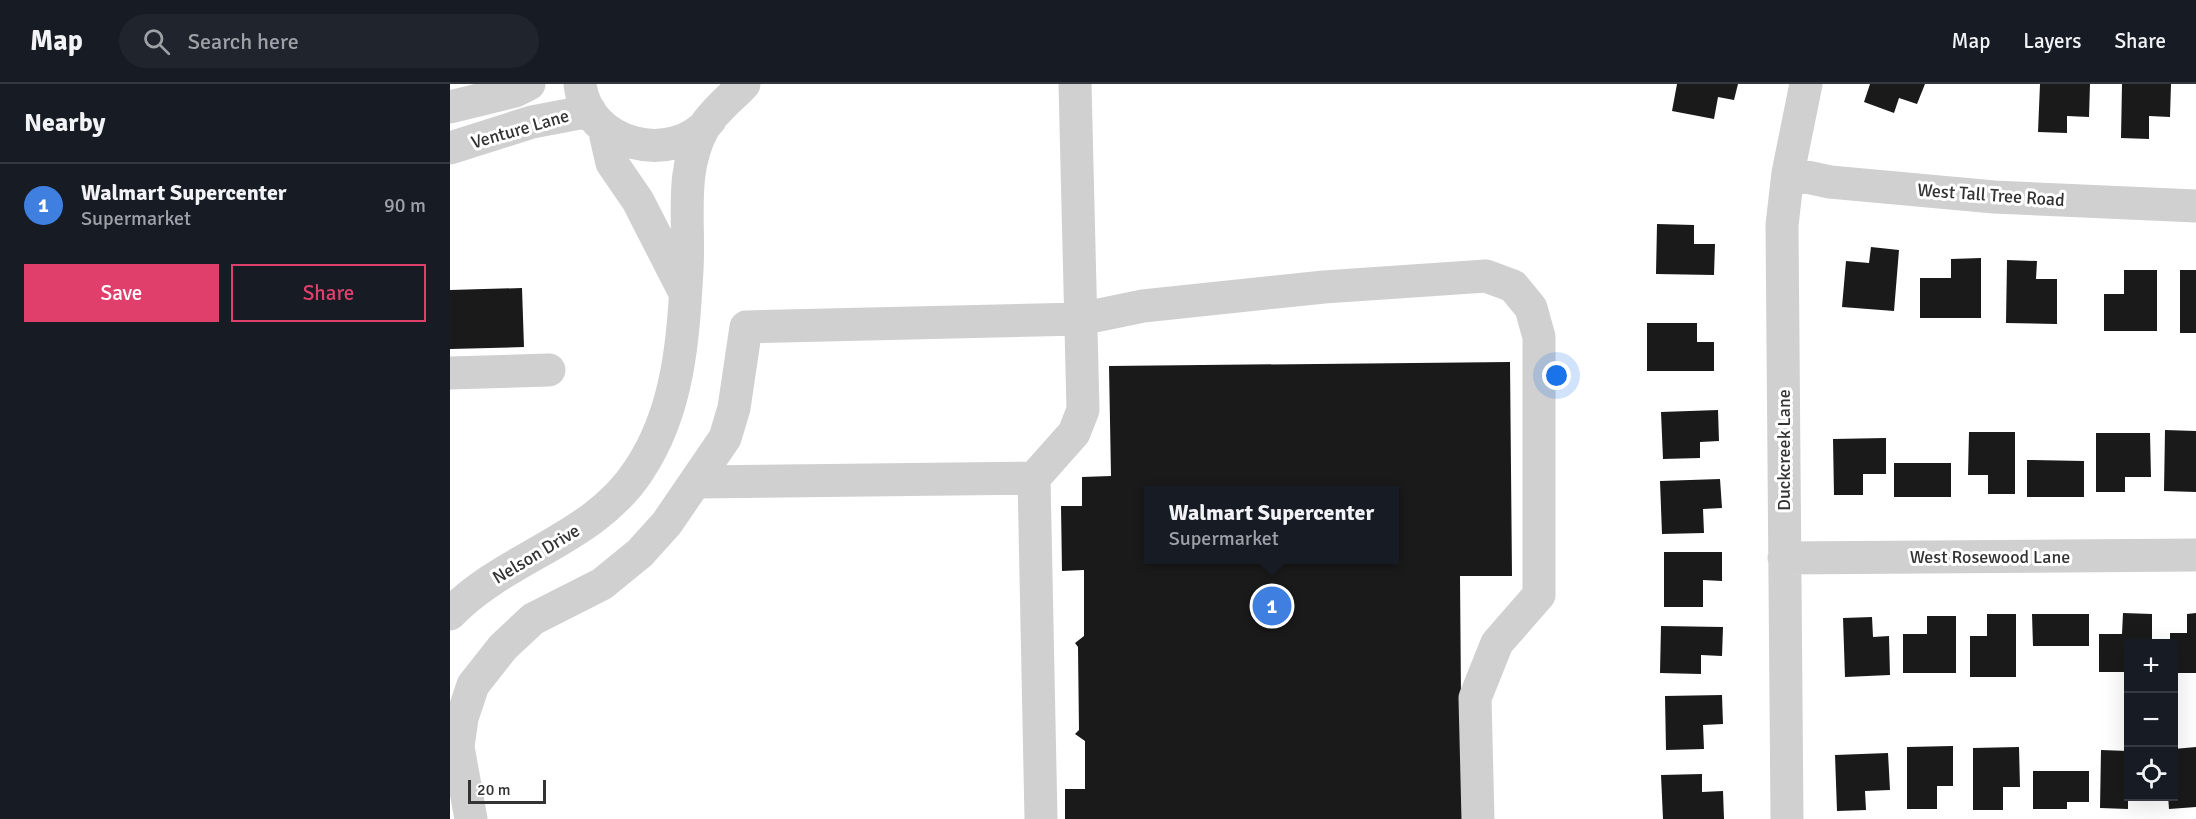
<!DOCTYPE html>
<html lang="en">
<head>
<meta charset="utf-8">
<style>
	body { margin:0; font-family:Signika,sans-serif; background:#20242c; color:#f1f3f6 }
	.controls { position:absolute; right:18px; bottom:18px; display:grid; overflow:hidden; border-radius:0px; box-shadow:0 6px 24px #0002 }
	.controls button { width:54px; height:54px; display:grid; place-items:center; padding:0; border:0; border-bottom:2px solid #363941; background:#171b24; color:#f1f3f6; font:30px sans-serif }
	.scale { position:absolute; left:18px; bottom:15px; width:78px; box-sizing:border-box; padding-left:6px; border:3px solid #333; border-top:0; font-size:16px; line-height:21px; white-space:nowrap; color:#333; -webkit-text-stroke:4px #fff; paint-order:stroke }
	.you { position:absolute; left:1107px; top:292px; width:21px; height:21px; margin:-15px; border:4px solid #fff; border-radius:50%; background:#1a73e8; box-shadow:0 0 0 9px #1a73e833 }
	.badge { display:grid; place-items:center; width:39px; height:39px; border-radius:50%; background:#e03f6b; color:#fff; font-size:20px; font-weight:700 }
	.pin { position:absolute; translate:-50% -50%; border:3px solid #fff; box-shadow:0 2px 6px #0006 }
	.popup { position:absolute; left:694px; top:402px; width:255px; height:78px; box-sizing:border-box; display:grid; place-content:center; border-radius:0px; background:#171b24; filter:drop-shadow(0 2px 4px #0005); font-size:20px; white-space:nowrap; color:#9ea1a6 }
	.popup b { font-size:22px; color:#f1f3f6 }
	.popup::after { content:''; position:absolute; left:50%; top:100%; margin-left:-12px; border:12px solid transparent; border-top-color:#171b24 }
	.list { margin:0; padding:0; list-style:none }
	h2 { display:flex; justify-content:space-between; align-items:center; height:78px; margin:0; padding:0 24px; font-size:26px }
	h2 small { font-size:20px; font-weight:400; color:#9ea1a6 }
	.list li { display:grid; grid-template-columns:39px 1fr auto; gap:18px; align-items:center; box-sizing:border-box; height:84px; padding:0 24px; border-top:2px solid #363941 }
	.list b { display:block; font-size:22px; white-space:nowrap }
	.list p { margin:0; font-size:20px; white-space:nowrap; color:#9ea1a6 }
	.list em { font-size:20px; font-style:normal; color:#9ea1a6 }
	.actions { display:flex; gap:12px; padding:18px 24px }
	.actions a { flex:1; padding:14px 0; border:2px solid #e03f6b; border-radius:0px; text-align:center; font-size:21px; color:#e03f6b }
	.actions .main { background:#e03f6b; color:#fff }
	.icon { flex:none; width:33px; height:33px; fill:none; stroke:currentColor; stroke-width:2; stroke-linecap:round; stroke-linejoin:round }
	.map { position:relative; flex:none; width:1746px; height:735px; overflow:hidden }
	header { display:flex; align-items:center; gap:36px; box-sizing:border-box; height:84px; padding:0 30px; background:#171b24; border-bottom:2px solid #363941 }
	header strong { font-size:28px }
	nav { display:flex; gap:33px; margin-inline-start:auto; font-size:21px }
	.search { width:420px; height:54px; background:#20242c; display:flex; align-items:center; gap:15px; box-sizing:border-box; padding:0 21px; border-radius:33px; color:#9ea1a6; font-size:22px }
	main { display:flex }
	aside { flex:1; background:#171b24 }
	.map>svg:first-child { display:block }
</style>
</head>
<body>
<header>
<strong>Map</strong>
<div class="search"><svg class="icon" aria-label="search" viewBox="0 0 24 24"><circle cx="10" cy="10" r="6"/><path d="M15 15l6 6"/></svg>Search here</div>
<nav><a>Map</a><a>Layers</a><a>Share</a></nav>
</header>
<main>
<aside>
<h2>Nearby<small></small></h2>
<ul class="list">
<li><span class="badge" style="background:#3f7fe0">1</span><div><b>Walmart Supercenter</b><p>Supermarket</p></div><em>90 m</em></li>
</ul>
<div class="actions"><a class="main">Save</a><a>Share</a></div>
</aside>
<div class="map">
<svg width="1746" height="735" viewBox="0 0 1746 735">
	<rect width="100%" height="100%" fill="#fff"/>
	<path fill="#1a1a1a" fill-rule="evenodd" d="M1227,0H1288L1284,16L1268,13L1264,35L1222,27Z
		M1420,0H1475L1467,20L1449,14L1444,29L1414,18Z
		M1590,0H1640L1639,33L1617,32V49L1588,48Z
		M1672,0H1721L1720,33L1699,32V55L1671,54Z
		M1207,140L1244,141V160H1265L1264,191L1206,190Z
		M1421,163L1449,166L1444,227L1392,223L1396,177L1419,179Z
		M1531,174V234H1470V194H1501V175Z
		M1557,176L1587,177L1586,195H1607V240L1556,239Z
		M1674,186H1707V247H1654V210H1674Z
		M1730,186H1746V249H1730Z
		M72,204L74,263L0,265V206Z
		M1197,239H1247V258H1264V287H1197Z
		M1060,278L1062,492H1010L1012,735H615V705H635V657L625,650L629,646L628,563L625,559L634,552V486L612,487L611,422H632V393L661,392L659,282ZM699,406H945V476H699Z
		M1268,326L1269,357L1250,358V374L1213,375L1211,328Z
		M1715,346L1746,347V408L1714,407Z
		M1519,348H1565V410H1538V391H1518Z
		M1646,349H1700L1701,393H1675V408H1646Z
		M1436,354V390H1413V411H1384L1383,355Z
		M1577,376L1634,377V413H1577Z
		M1444,379H1501V413H1444Z
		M1270,395L1272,424L1253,425L1254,449L1212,450L1210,397Z
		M1214,468H1272V497L1253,496V523H1214Z
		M1673,529L1702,530V560H1678V588H1649V550H1672Z
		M1746,529V589H1724V560H1720V549H1737V530Z
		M1537,530H1566V593H1520V552H1537Z
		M1582,530H1639V562H1583Z
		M1477,532H1506V589H1453V550H1477Z
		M1422,533L1423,553L1439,552L1440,591L1395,593L1393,534Z
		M1211,542L1273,543L1272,572L1251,571V590L1210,589Z
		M1272,611L1273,640L1253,641L1254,665L1216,666L1215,612Z
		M1503,662V702H1487V725H1457V663Z
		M1569,663L1570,703H1553V726H1523V664Z
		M1746,663V723L1719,725L1718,712H1724V665Z
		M1651,666L1678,667V725L1650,724Z
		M1438,669L1440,706L1415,707L1416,726L1387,727L1385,671Z
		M1583,687H1639V718H1617V725H1583Z
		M1252,690V708L1273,707L1274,735H1213L1211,691Z"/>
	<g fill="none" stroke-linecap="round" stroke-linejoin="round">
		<path stroke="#d0d0d0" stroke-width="33" d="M130,0C137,61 222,83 260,36
			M0,23L65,7L79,0
			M154,44L162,79L188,117L234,207
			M0,64L82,38L140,27
			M1338,89L1380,98L1544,113L1746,122
			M0,289L99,286
			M247,398L584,394
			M1334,474L1746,471
			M0,530C55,472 144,456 189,386C229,326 233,255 237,186C240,138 229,87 254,43C263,28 282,13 294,0
			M21,735L8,663L12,634L23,601L53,563L83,535L152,500L190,469L217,439L275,354L284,324L296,243L630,235L693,222L874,203L1036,192L1063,202L1081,224L1089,253V511L1047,559L1025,614L1028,735
			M591,735L584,394L624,349L633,326L625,0
			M1337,735L1332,141L1338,89L1356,0"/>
	</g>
	<g text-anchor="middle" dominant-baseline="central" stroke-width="6" stroke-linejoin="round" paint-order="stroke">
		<g font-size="18" fill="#333" stroke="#fff">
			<text transform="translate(70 45) rotate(-16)">Venture Lane</text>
			<text transform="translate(1541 111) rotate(4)">West Tall Tree Road</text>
			<text transform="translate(1334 366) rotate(-90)">Duckcreek Lane</text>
			<text transform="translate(86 470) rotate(-31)">Nelson Drive</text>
			<text x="1540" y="473">West Rosewood Lane</text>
		</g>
	</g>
</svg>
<div class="controls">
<button>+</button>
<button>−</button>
<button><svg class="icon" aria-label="locate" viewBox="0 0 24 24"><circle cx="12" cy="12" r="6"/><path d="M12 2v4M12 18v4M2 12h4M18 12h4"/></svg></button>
</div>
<div class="scale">20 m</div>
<div class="you"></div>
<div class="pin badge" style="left:822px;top:522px;background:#3f7fe0">1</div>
<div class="popup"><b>Walmart Supercenter</b>Supermarket</div>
</div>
</main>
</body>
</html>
